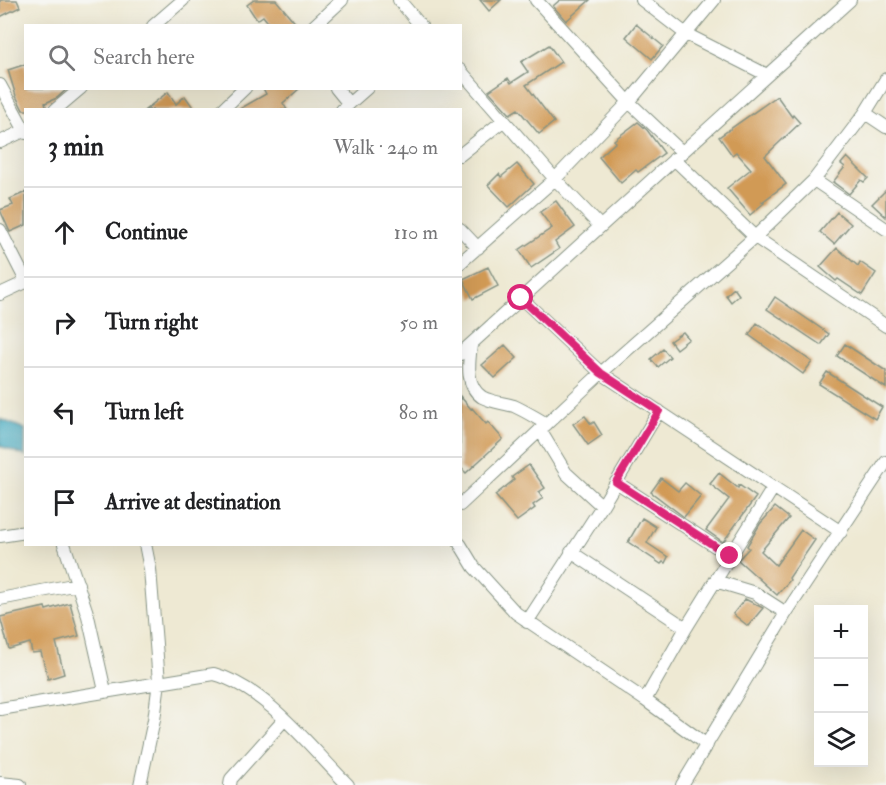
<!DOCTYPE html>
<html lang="en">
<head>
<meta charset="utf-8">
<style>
	body { margin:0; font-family:"IM FELL Double Pica",serif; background:#f6f6f6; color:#202124 }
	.controls { position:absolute; right:18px; bottom:18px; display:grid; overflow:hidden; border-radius:0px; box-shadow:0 6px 24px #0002 }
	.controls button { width:54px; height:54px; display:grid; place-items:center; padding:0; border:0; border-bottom:2px solid #e0e0e0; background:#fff; color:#202124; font:30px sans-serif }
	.stop { position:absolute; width:18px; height:18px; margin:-14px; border:4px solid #db2777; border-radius:50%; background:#fff }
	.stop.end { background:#db2777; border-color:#fff; box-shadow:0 2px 6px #0008 }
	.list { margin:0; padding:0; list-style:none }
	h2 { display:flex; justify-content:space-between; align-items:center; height:78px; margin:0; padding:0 24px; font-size:26px }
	h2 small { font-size:20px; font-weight:400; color:#757577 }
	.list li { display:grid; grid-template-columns:39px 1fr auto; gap:18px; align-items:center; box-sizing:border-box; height:90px; padding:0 24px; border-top:2px solid #e0e0e0 }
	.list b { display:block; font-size:22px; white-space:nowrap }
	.list em { font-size:20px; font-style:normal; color:#757577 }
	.icon { flex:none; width:33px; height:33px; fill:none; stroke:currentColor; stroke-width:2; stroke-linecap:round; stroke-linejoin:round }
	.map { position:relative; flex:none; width:886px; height:785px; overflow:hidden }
	.search { position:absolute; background:#fff; box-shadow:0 6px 24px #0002; left:24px; top:24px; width:438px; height:66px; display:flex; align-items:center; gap:15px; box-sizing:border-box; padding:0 21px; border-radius:0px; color:#757577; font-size:22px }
	.panel { position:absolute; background:#fff; box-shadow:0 6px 24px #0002; left:24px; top:108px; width:438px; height:438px; border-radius:0px }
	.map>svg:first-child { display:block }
</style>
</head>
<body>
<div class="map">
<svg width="886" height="785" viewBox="0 0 886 785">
	<rect width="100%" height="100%" fill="#f6f6f2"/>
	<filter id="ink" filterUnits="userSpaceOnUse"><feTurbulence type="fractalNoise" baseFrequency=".0167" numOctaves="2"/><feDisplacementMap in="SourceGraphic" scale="12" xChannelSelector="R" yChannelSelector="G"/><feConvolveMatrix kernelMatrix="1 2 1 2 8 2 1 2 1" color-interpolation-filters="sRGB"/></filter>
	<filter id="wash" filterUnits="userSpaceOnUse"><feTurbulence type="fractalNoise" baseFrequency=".008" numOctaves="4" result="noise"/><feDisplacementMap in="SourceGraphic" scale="24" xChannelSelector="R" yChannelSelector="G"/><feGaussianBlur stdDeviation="1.35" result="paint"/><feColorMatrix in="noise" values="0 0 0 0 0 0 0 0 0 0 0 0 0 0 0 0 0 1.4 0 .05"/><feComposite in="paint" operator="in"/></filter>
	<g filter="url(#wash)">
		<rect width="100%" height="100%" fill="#eee9d3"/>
		<path fill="#40a9c0" stroke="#30737a" stroke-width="1.5" d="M0,419L25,429V456L0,446Z"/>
		<g id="blocks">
			<path fill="#d19a54" d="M0,0H17L20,7L0,17Z
				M254,0H276L298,26H271L263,16L257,20L247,5Z
				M480,0H501L489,11Z
				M560,0H590L566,21L553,6Z
				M636,24L663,46L652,59L626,37Z
				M549,45L561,62L526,85L554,122L539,134L518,109L510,114L489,91L508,78L511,83L528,72L521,62Z
				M26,64V88H68L57,98L45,103L47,110H23L16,96L8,70Z
				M263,88H300L283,103L287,110H238L266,94Z
				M168,92L176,104L185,96L195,110H145Z
				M777,96L792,117L793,115L800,123L765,156L786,184L762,202L764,203L750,215L727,188L751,169L736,152L732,155L719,137Z
				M638,122L647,130L664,153L638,172L636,170L621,183L599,157L616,142L614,140Z
				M847,157L868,178L864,182L861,180L849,194L833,182L845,167L841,164Z
				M517,164L534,184L509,207L488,185L499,174L501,177Z
				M886,190V217L872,204Z
				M26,192V225L10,232L0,210L13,205L10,199Z
				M556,201L575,227L555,242L559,249L531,268L519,250L552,228L540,212Z
				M837,212L851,224L834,244L820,232Z
				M837,248L858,266L860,262L876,273L862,295L838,279L836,281L820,267Z
				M488,267L498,286L473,299L463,279Z
				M734,288L739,295L731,302L726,295Z
				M775,297L829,334L821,345L767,309Z
				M757,323L812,362L803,374L749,335Z
				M683,332L689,339L676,349L670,341Z
				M845,344L886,371V388L837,356Z
				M505,345L517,358L495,378L482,365Z
				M663,349L670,357L658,367L651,359Z
				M827,372L882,407L875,419L819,384Z
				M460,396L471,409L472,408L486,424L488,422L503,439L466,473L460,467Z
				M585,416L591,424L594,422L602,435L588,445L573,424Z
				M529,465L545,488L539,492L543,498L533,505L535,508L517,521L495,495L514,480L512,477Z
				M719,473L738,488L739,485L756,497L723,542L706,530L729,499L710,484Z
				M661,478L678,491L685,483L701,496L684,517L651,492Z
				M775,507L789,518L761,551L776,565L801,530L815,540L789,578L790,580L777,595L738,560L749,548L747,546L760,524Z
				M642,518L656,527L647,543L668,557L665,563L663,562L661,564L628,542Z
				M745,599L763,608L748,626L733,614Z
				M70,603L79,636L56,642L64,674L48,679L41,652L32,653L30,643L9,649L0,617L45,607L46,610Z"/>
		</g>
	</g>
	<g filter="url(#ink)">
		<use href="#blocks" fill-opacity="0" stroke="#869384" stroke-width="1.5"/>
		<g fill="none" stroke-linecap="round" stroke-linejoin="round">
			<g stroke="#869384" stroke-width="14">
				<path id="street" d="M399,0L421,26
					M536,0L629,102L682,152
					M642,0L686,34L767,75
					M153,26L183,0
					M314,26L342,0
					M460,70L555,179L600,226
					M0,85L26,133
					M336,88L349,104
					M55,110L81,88
					M222,110L245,88
					M342,110L367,88
					M865,113L886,127
					M0,142L26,130
					M460,155L504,120
					M674,159L755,237L886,326
					M814,180L886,229
					M460,229L478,248
					M0,230L26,281
					M460,263L555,179L629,102L714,0
					M0,294L26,282
					M521,298L601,373L841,532
					M471,345C469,362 465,386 482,397C491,402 504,403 514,406C525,411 536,418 547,424
					M460,354L850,0
					M540,430L566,473L602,506
					M616,482L730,556
					M460,505L601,373L755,237L814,180L865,113L886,79
					M0,536L26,532
					M64,544L88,616L105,691
					M460,544L474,567L516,613L645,700L707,745
					M571,552L686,628
					M715,581L755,593L786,613
					M0,599L78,584
					M527,622L602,506L659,411
					M645,700L686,628L773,488
					M0,709L214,674C266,688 311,748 348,785
					M0,783L20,785
					M140,785L154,720L159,682L150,569L145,544
					M230,785L231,779L284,720
					M682,785L786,613L886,462"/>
			</g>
			<use href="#street" stroke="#fff" stroke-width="12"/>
		</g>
	</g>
	<g fill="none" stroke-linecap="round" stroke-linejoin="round" filter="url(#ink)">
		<path stroke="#db2777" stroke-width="8" d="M521,298L601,373L659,411L616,482L730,556"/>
	</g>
</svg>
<div class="controls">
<button>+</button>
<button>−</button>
<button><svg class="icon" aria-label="layers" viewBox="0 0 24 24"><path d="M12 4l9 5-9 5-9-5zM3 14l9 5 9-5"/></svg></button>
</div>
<div class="stop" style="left:521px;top:298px"></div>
<div class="stop end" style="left:730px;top:556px"></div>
<div class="search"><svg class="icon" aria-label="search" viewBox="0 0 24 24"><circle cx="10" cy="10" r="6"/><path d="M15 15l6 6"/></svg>Search here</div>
<section class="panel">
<h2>3 min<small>Walk · 240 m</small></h2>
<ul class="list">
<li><svg class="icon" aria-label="ahead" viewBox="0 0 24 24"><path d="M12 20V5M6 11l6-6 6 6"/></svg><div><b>Continue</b></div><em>110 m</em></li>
<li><svg class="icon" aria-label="right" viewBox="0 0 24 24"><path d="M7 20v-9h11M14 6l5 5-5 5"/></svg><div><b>Turn right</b></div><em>50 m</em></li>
<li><svg class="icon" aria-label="left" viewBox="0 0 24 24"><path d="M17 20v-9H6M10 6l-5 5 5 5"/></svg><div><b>Turn left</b></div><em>80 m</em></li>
<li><svg class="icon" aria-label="arrive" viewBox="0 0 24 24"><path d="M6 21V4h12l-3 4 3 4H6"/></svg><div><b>Arrive at destination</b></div></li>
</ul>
</section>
</div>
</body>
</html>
